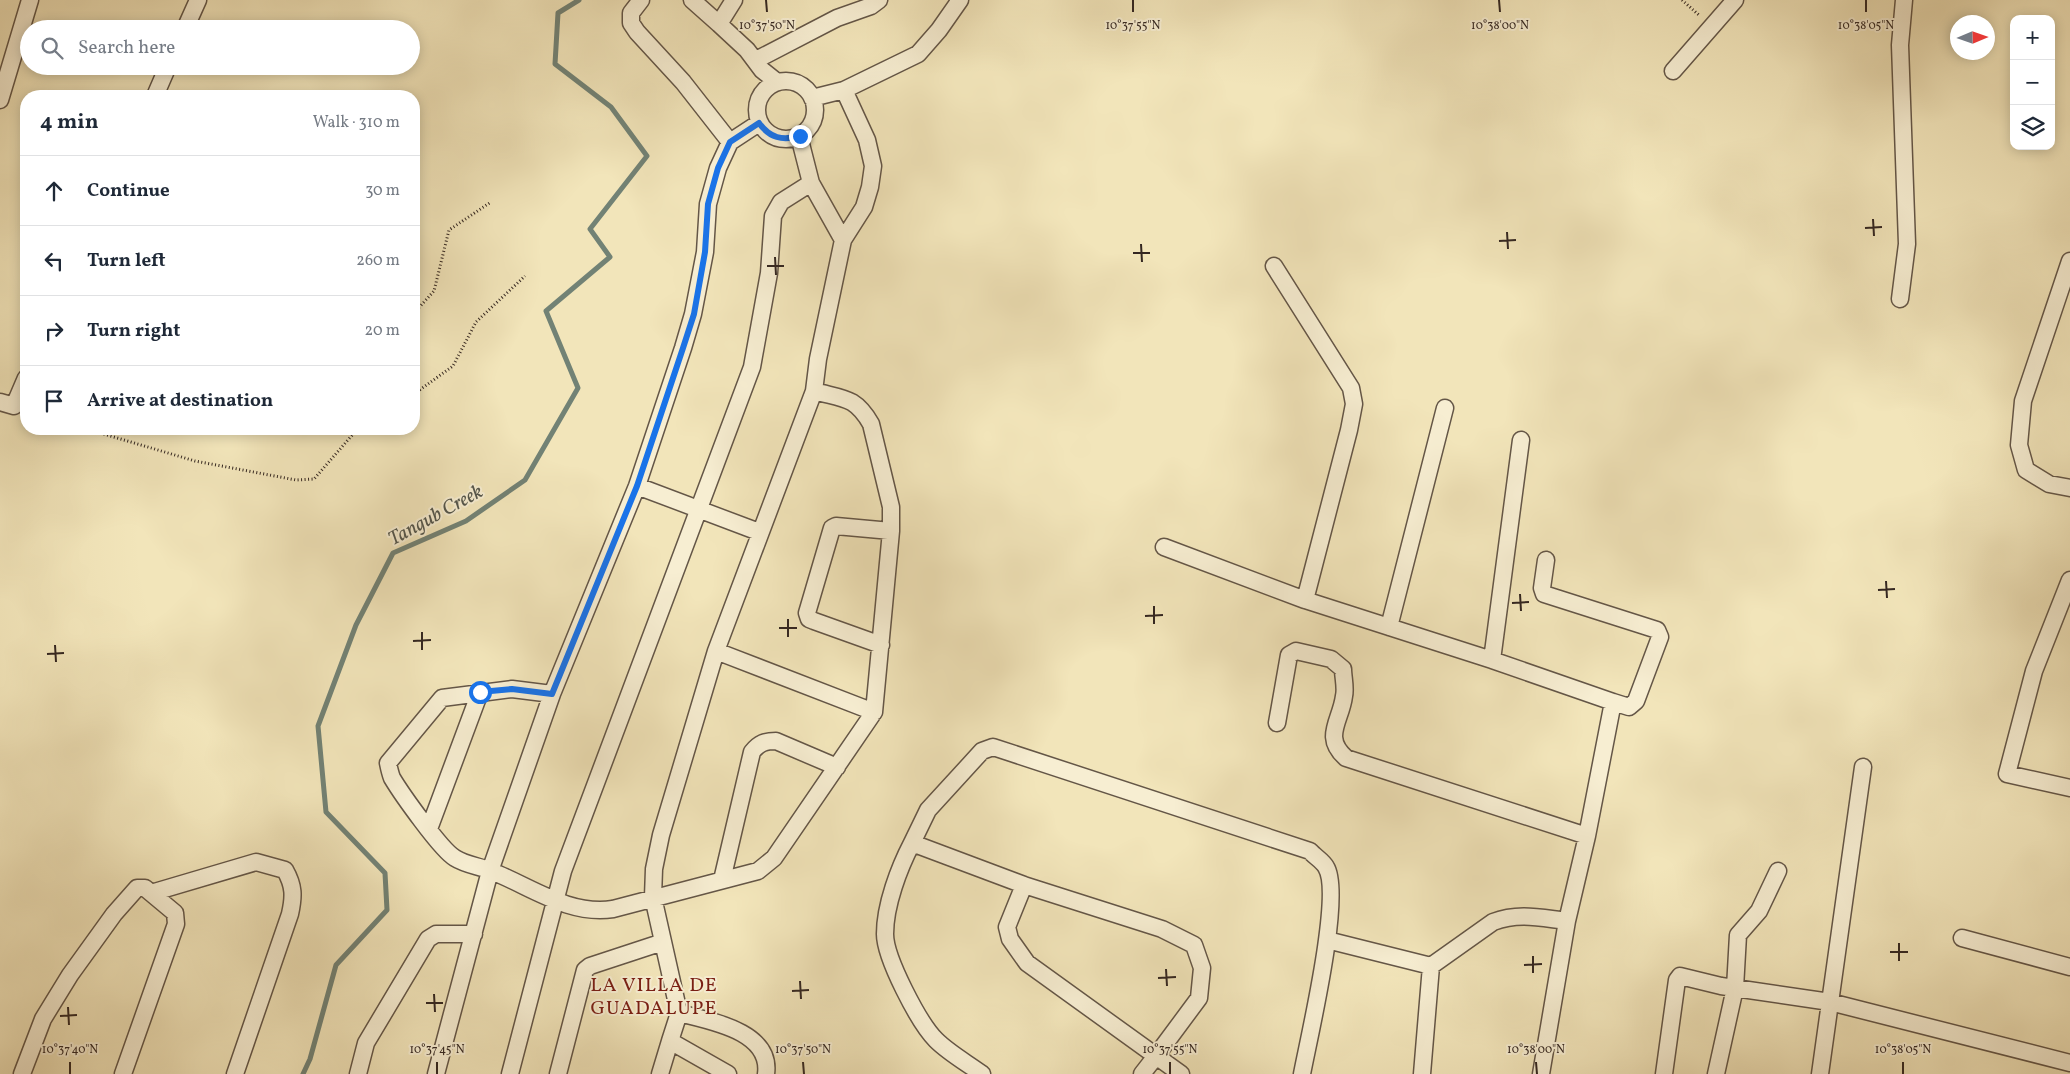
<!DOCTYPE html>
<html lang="en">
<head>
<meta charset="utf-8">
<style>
	body { margin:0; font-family:Vollkorn,serif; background:#f2f2f3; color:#1f2937 }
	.controls { position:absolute; right:15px; top:15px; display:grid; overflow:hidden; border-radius:10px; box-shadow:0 2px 12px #0003 }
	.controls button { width:45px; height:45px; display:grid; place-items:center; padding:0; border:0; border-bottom:1px solid #e0e1e3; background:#fff; color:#1f2937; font:25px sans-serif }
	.compass { position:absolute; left:1950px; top:15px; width:45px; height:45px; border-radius:50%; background:#fff; box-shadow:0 2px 12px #0003; rotate:88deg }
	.stop { position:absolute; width:15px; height:15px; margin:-11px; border:4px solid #1a73e8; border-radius:50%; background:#fff }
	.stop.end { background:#1a73e8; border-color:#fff; box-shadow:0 1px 5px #0008 }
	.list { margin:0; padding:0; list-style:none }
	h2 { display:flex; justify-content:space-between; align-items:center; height:65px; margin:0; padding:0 20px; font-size:21px }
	h2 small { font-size:16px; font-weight:400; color:#747a83 }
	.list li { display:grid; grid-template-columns:32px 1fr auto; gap:15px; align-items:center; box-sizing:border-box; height:70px; padding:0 20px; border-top:1px solid #e0e1e3 }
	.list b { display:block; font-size:19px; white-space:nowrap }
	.list em { font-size:16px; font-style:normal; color:#747a83 }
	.icon { flex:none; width:28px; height:28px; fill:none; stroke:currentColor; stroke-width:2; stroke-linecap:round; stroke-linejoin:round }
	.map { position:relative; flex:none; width:2070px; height:1074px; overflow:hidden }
	.search { position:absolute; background:#fff; box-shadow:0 2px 12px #0003; left:20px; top:20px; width:400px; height:55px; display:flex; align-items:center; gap:12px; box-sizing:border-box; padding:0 18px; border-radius:28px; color:#747a83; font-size:19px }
	.panel { position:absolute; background:#fff; box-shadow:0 2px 12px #0003; left:20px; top:90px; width:400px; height:345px; border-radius:20px }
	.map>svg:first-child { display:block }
</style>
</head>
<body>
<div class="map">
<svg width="2070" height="1074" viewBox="0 0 2070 1074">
	<rect width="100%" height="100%" fill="#f2e5ba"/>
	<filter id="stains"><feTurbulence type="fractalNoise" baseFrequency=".004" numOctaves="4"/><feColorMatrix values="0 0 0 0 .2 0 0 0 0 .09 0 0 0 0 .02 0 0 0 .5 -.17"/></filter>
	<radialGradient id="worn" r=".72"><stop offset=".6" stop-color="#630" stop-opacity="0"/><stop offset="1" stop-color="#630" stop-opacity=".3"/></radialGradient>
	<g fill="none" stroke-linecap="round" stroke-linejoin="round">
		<path stroke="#728275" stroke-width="5" d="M303,1074L310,1059L336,965L387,910L385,873L326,812L318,726L356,625L393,553L466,521L525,480L578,388L546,311L610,257L590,229L647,156L611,107L555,64L558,13L579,0"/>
		<g stroke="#645647" stroke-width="19">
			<path id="minor" d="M641,0L631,13V23L637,32L683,82L730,142
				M692,0L719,24
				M734,0L719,24L747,50L762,70L777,82
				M185,29L198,0
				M756,60L837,18L871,6L879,0
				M1673,71L1735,0
				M757 110a29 29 0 1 1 58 0a29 29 0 1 1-58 0Z
				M155,96L168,66
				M812,98L844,90L918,54L939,30L960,0
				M0,100L30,0
				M799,136L811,183L843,240
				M2070,261L2023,401L2019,445L2026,470L2049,484L2070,488
				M1274,266L1351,388L1354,404L1349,430L1305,600
				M1900,299L1907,244L1900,45L1904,0
				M0,402L14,406L26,378
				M637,486L759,532
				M1164,547L1305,600L1492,660L1613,702L1587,836L1567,921L1541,1074
				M1546,560L1542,588L1544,594L1657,630L1660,637L1636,701L1629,707L1613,702
				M2070,580L2034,671L2007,774L2070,788
				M1389,627L1445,408
				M881,645L814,621L809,619L807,613L832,528L836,526L891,531
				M716,651L874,712
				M1492,660L1521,440
				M552,694L512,689L442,698L388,763C389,768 390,773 392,778C401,793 441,850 455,858C466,865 479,866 491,871C530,886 569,916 613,909L758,871L774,858L874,712L891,531V507L871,424C855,396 843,399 814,391
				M1277,723L1289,655L1296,651L1331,659L1343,669C1343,677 1346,688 1344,696C1341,721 1322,737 1346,758L1587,836
				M429,829L480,692
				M912,843C899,868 885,905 885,934C885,958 919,1023 936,1040C949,1053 967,1063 982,1074
				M722,880L752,752C759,743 765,741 776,741L837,767
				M1024,885L1007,927L1010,939L1027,963L1156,1056L1142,1074
				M151,893L256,862L285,870C294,886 294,896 290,914L235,1074
				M1962,938L2070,967
				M1327,940L1431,966
				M679,1013C710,1021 772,1031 766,1074
				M22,1074L43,1019L70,975L114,914L137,888H145L175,913L176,924L123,1074
				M358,1074L366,1043L428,939L436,934H474
				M436,1074L490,871L552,694L637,486L683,348L693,314L705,252L708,204L718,168L730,142L759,123
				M510,1074L563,871L752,367L769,273L773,216L781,202L811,183
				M558,1074L585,970L590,966L663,942
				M660,1074L670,1041
				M728,1074L670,1041L679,1013L653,897L654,869L661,835L716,651L814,391L818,359L843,240L864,207L870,187L873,166L867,140L844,90
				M1181,1074L1156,1056L1199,998L1202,968L1194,945L1162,929L1024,885L912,843L928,810L982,751L993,747L1310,851C1314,856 1323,861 1326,867C1343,894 1309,1037 1302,1074
				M1422,1074L1431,966L1493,922C1519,912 1541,918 1567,921
				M1664,1074L1677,980L1680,976L1721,986L1830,1002L2070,1063
				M1716,1074L1735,988L1738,935L1759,911L1778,871
				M1820,1074L1863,767"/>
		</g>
		<path stroke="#342721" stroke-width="3" stroke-dasharray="1 2.5" stroke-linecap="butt" d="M1682,0L1700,16
			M414,313L434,291L449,230L491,202
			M414,394L453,366L476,322L525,276
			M87,429L195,461L296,480L314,479L354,433L361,429"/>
		<use href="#minor" stroke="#f7eed2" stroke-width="16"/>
	</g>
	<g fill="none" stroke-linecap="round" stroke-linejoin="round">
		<path stroke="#1a73e8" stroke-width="6" d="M480,692L512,689L552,694L637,486L683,348L694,314L705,252L708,204L718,168L730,142L759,123C770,138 782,141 800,136"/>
	</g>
	<path fill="none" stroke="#342721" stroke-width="2" d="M766,0L767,12M1133,0V12M1499,0L1500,12M1866,0V12M1873,219L1874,236M1865,228L1882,227M1507,232L1508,249M1499,241L1516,240M1141,244L1142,262M1133,253H1150M775,257L776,275M767,266H784M1886,581L1887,598M1878,590L1895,589M1520,594L1521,611M1512,603L1529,602M1154,606V624M1145,616L1163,615M788,619V637M779,628H797M422,632V650M413,641L431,640M55,645L56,662M47,654L64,653M1899,943V961M1890,952H1908M1533,956V973M1524,965L1542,964M1166,969L1167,986M1158,978L1176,977M800,981L801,999M792,991L809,990M434,994L435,1012M426,1003H443M68,1007L69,1025M60,1016L77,1015M70,1062V1074M437,1062V1074M803,1062L804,1074M1170,1062V1074M1536,1062L1537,1074M1903,1062V1074"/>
	<g text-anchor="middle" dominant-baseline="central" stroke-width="4" stroke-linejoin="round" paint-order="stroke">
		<g font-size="20" font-style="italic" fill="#53554b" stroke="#f7eed2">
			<text transform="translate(436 516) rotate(-29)">Tangub Creek</text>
		</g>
		<g font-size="20" letter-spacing="1" fill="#7a1f14" stroke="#f7eed2">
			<text x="654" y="986">LA VILLA DE<tspan x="654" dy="23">GUADALUPE</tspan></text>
		</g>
	</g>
	<g font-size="12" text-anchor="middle" fill="#342721" stroke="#f7eed2" stroke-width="4" stroke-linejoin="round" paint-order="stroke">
		<text x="767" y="29">10°37'50"N</text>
		<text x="1133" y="29">10°37'55"N</text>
		<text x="1500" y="29">10°38'00"N</text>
		<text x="1866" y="29">10°38'05"N</text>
		<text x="70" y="1053">10°37'40"N</text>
		<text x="437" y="1053">10°37'45"N</text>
		<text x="803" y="1053">10°37'50"N</text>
		<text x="1170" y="1053">10°37'55"N</text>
		<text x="1536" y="1053">10°38'00"N</text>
		<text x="1903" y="1053">10°38'05"N</text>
	</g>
	<rect width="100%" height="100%" filter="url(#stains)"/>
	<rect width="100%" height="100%" fill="url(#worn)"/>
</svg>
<div class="controls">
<button>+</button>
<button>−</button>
<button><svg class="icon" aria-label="layers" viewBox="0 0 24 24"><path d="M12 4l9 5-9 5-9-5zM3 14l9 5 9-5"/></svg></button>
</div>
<svg class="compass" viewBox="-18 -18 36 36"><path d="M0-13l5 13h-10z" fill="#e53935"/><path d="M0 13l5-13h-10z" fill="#747a83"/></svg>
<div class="stop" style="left:480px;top:692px"></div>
<div class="stop end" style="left:800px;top:136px"></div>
<div class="search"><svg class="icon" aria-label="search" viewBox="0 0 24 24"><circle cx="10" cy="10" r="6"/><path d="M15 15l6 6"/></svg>Search here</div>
<section class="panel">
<h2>4 min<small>Walk · 310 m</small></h2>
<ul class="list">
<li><svg class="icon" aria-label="ahead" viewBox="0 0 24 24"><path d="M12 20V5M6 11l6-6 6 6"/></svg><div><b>Continue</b></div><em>30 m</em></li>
<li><svg class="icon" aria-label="left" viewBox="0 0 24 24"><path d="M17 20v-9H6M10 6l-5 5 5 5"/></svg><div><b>Turn left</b></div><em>260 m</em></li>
<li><svg class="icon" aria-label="right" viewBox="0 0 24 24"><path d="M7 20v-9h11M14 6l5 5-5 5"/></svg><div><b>Turn right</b></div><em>20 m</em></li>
<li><svg class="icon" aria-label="arrive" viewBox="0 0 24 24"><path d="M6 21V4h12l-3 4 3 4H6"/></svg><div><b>Arrive at destination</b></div></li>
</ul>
</section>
</div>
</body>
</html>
